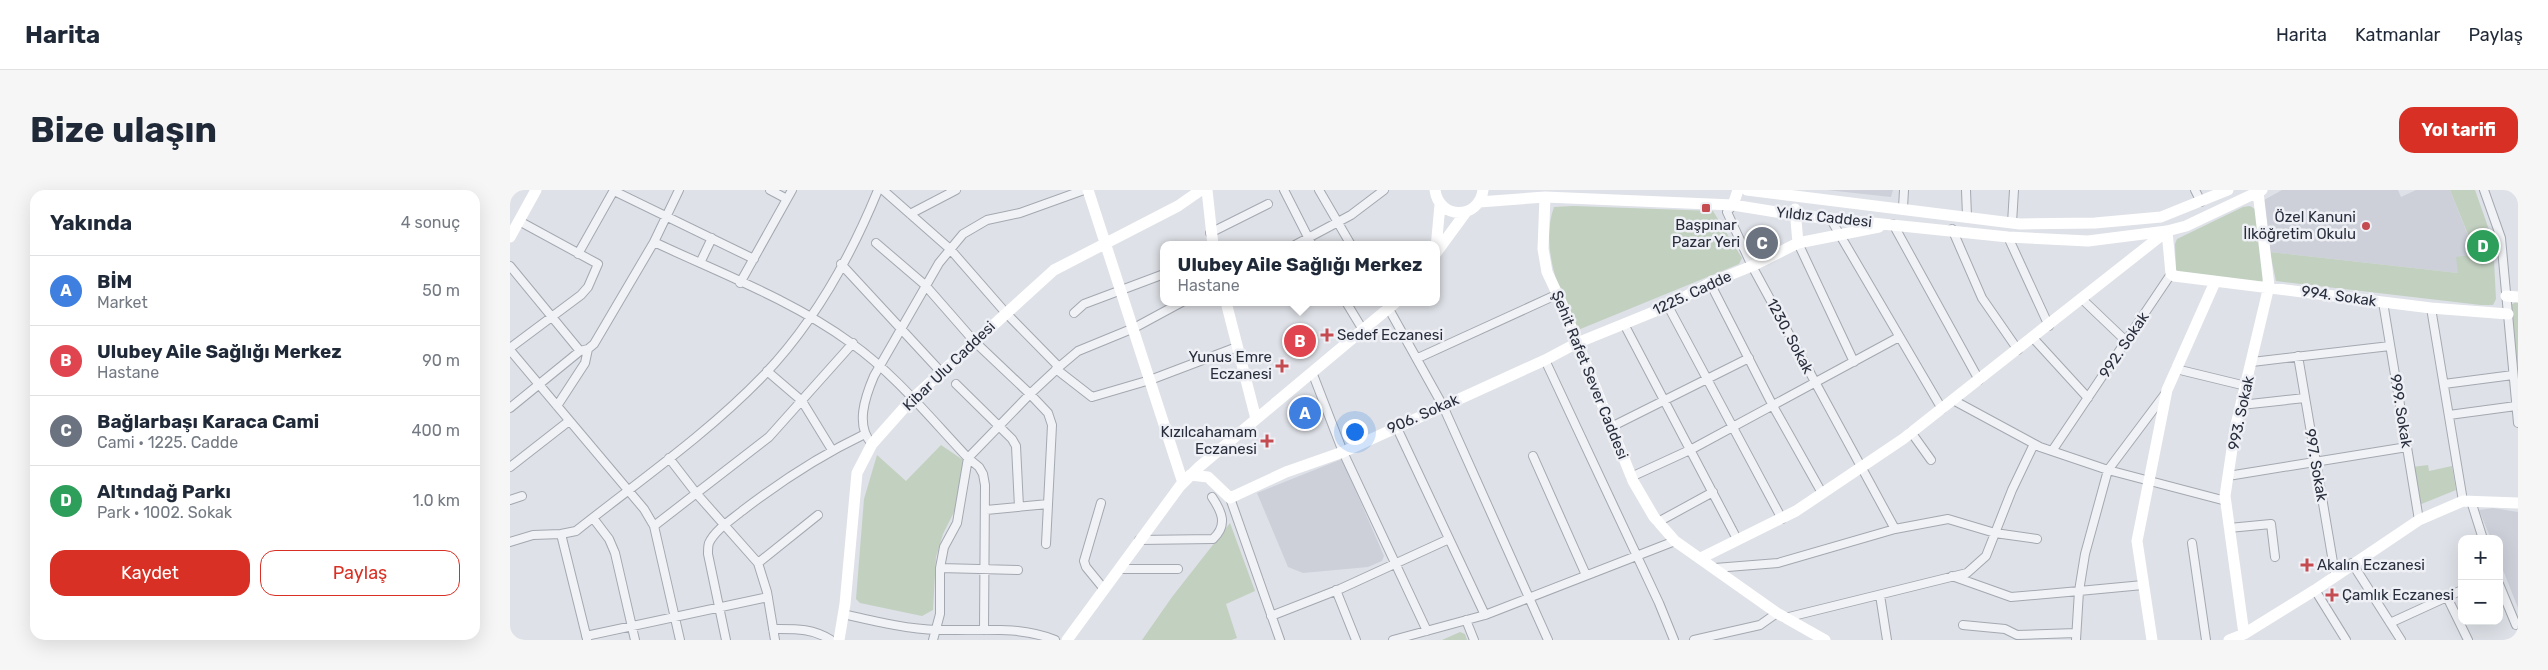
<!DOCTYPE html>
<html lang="tr">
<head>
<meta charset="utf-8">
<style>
	body { margin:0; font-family:Rubik,sans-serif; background:#f6f6f7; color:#1f2937 }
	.controls { position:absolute; right:15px; bottom:15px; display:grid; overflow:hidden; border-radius:10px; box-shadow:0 5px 20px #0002 }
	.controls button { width:45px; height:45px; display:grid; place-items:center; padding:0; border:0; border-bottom:1px solid #e0e1e3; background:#fff; color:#1f2937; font:25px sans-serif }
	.you { position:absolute; left:844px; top:241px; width:18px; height:18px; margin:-12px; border:4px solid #fff; border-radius:50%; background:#1a73e8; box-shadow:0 0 0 8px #1a73e833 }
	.badge { display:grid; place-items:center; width:32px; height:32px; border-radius:50%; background:#d93025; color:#fff; font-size:16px; font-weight:700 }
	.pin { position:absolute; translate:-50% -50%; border:2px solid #fff; box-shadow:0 1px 5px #0006 }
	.popup { position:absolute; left:650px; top:51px; width:280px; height:65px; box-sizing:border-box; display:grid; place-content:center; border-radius:10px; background:#fff; filter:drop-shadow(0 1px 4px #0005); font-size:16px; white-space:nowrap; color:#747a83 }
	.popup b { font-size:19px; color:#1f2937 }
	.popup::after { content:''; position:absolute; left:50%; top:100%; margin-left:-10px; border:10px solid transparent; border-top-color:#fff }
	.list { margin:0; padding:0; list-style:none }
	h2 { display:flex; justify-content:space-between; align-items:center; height:65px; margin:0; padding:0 20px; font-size:21px }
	h2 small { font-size:16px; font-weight:400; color:#747a83 }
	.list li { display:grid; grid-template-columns:32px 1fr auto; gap:15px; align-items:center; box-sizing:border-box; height:70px; padding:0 20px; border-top:1px solid #e0e1e3 }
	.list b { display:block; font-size:19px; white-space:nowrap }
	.list p { margin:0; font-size:16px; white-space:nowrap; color:#747a83 }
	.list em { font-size:16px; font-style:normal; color:#747a83 }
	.actions { display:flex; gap:10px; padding:15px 20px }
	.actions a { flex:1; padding:11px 0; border:1px solid #d93025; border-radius:15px; text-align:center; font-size:18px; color:#d93025 }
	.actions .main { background:#d93025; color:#fff }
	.map { position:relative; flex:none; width:2008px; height:450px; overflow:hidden; border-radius:15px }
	header { display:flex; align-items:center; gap:30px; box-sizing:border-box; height:70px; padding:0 25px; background:#fff; border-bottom:1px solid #e0e1e3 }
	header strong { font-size:24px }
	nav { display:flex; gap:28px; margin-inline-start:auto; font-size:18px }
	.intro { display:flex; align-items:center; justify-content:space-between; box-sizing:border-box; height:120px; padding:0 30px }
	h1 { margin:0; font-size:35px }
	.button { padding:12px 22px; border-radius:15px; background:#d93025; color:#fff; font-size:18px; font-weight:700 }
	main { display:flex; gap:30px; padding:0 30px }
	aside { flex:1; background:#fff; border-radius:15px; box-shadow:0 5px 20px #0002 }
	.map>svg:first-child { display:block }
</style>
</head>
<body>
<header>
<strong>Harita</strong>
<nav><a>Harita</a><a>Katmanlar</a><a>Paylaş</a></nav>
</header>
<div class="intro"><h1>Bize ulaşın</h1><a class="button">Yol tarifi</a></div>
<main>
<aside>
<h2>Yakında<small>4 sonuç</small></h2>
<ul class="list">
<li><span class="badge" style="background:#3f7fe0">A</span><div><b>BİM</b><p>Market</p></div><em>50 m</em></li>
<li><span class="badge" style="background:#e0444e">B</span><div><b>Ulubey Aile Sağlığı Merkez</b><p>Hastane</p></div><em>90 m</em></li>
<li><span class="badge" style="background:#6b7280">C</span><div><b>Bağlarbaşı Karaca Cami</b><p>Cami · 1225. Cadde</p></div><em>400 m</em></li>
<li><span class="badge" style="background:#2e9e5b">D</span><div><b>Altındağ Parkı</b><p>Park · 1002. Sokak</p></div><em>1.0 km</em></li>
</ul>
<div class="actions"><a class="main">Kaydet</a><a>Paylaş</a></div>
</aside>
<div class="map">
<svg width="2008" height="450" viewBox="0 0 2008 450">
	<rect width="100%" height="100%" fill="#dee1e7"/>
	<path fill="#cdd0d9" d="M1317,0H1383L1381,7Z
		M1772,0H1888L1891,7L1906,0H1940L1966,65L1948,83L1760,62L1754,10Z
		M832,269L874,366L872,371L858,377L793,383L778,377L747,303Z
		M1983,318L2008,322V418L1989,370V349H1981L1969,320Z"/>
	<path fill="#c2d0c0" d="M1940,0H1965L1983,51L1986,109L1983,115H1971L1766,91L1760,62L1948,83L1946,67L1966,64Z
		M1063,16L1203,21L1232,68L1229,74L1068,140C1049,107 1030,55 1044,17Z
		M1740,16L1745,19L1754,87L1752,92L1672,85L1666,80L1665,54L1667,49L1733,17Z
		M2008,110V180L2000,116Z
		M431,255L453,270L447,316L433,344L426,367L423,420L412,426L350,413L346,409L354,309L367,265L396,291Z
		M1918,275L1919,281L1942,276L1946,300L1909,315L1902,277Z
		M720,333L745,401L716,414L727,448L721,450H632L662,407Z
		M950,442L955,444L957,450H932Z"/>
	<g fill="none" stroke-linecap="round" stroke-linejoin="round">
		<g stroke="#a4a8b1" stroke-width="10">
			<path id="street" d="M260,0L277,9
				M373,0L440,59L495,122L549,177L568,161L624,138L672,112
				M774,0L802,55
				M809,0L841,55
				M1456,0L1457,26
				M1685,0L1691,12
				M1974,0L1991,48L2008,233
				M104,1L244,69
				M1223,15L1217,22L1242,76L1385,339
				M1393,18L1394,0
				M400,24L446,0
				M1320,28L1432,219
				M1502,33L1504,0
				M1383,34L1469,190
				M1442,39L1472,108L1508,160
				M700,43L758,14
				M1498,47L1539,136
				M144,52C210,83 282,110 341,153C385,184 421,229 458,268L469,277L473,284L475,295L474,440
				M366,53L415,95L464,151L520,204L549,177
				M1288,53L1344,172
				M785,55L841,25L874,0
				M68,64L104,0
				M190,73L202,48
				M331,74L431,182
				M0,76L70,161
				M230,93L282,0
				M1200,93L1263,216L1312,303
				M1573,110L1617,152
				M836,112L853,140
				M875,112L933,216L1038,450
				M1873,112L1909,330
				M1158,116L1272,329
				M1921,118L1953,311
				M564,123L574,114L654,84
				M1114,134L1227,349
				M1523,148L1578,208
				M0,158L71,105L78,97L88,74L9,31
				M0,160L134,319L144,336L170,450
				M1788,166L1825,384
				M908,168L1048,104
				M1035,170L1149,413L1164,450
				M1742,172L1880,156
				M546,179L582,207L640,190L727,157
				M1666,179L1736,196
				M257,181L292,211L322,260
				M802,182L833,262L917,441
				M446,194L502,249L506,256L509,317
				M1934,194L2003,185
				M1443,210L1530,257L1598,280L1716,311
				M1731,215L1795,208
				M47,216L75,173L78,159
				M0,218L70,161L78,159L84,154L144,52L169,0
				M1939,225L2006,216
				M886,236L975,425
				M1101,237L1239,168
				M1401,242L1421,270
				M362,254C345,236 355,207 364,186L429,73L453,44L477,30L510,23L574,0
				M1542,261L1661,84
				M1023,266L1076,385
				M159,268L186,303L248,373L257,402L265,450
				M0,277L59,231
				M1718,286L1897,257
				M1121,287L1182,259L1389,147
				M720,308L770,450
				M0,310L12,306
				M1961,311L1973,349
				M591,313L574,371L576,377L594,399
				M476,320L538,314
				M83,328L99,349L105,363L125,450
				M1148,332L1203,302
				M144,336L259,247L343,153
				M1719,338L1761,334L1765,367
				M51,344L66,341C129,291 197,244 253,186C303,134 341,66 368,0
				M629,350L703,349C718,335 712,322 702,307
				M0,352L23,345L51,344L77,449
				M1682,353L1696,450
				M248,373L308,325
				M1842,373L1891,450
				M430,378L508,380
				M1205,378L1268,373L1385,339L1438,329L1485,343L1527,349
				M609,379H668
				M1442,386L1501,407L1569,401L1575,364L1598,280L1655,204
				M1989,394L2006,435
				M826,400L846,450
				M1805,400L1836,450
				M1370,405L1377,450
				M1937,407L1958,450
				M333,424C364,431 396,439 428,440C467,441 508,435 545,450
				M761,426L830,399L939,349
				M1275,428L1457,383L1476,366L1502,300L1524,254
				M956,430L964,450
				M1880,433L1952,400
				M1453,435L1495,439L1507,445L1566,443
				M263,439C285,439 302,438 321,450
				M76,446L258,407
				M216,450L198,364C198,360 198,356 199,353C205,340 221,330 232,321C271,291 311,265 355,244
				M423,450L430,424V378L434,357L447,333L458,268L520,204L538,223L542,235L536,354
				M883,450L975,425L1165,351
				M1184,450L1250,435L1267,423
				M1566,450L1569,401L1633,395"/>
		</g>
		<use href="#street" stroke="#f1f2f5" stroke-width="8"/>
		<path stroke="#fff" stroke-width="11" d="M578,0L673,293
			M697,0L703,55
			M925,0C929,30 969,30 973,0
			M1237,0L1510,34L1585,33L1651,27L1718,0
			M1035,7L1033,59L1037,82L1052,114L1123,291L1144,327L1165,351L1267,423L1315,450
			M969,12L1035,7L1223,15L1285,25L1498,47L1578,51L1657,41L1676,36L1752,0
			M1223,15L1228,0
			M1285,19L1288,53
			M1657,41L1661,84L1664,86L1921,118L1998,124
			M0,47L26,0
			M926,58L930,15
			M926,63L956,22
			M1996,106L2008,107
			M716,112L746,229
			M680,285L698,287L720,308L776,282L833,262L1035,170L1067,153L1158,116L1200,93L1242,76L1288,53L1369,37
			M1191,368L1286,321L1393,249L1657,41
			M1734,444L1715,306L1725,239L1759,96L1748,2
			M329,450L335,414L347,283L362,254L402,209L544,80L668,16L691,0
			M557,450L670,296L689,277L886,112
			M1642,450L1627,351L1657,200L1705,92
			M1719,450L1734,444L1805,400L1909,330L1953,311L2008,313"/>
	</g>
	<g fill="#c44b50" stroke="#eef0f5" stroke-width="2">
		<rect x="1191" y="13" width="10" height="10" rx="2.5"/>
		<circle cx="1856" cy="36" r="5"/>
		<path d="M814.5 137.5h5v5h5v5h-5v5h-5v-5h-5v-5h5z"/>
		<path d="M769.5 168.5h5v5h5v5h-5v5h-5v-5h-5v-5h5z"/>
		<path d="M754.5 243.5h5v5h5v5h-5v5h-5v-5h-5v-5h5z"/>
		<path d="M1794.5 367.5h5v5h5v5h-5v5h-5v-5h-5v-5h5z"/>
		<path d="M1819.5 397.5h5v5h5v5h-5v5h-5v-5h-5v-5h5z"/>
	</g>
	<g text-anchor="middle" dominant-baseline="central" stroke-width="5" stroke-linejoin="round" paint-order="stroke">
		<g font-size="15" fill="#292e3d" stroke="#eef0f5">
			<text transform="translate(1314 27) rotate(6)">Yıldız Caddesi</text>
			<text transform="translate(1182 103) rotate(-25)">1225. Cadde</text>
			<text transform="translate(1829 106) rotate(8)">994. Sokak</text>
			<text transform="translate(1280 146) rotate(62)">1230. Sokak</text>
			<text transform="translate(1614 155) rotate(-56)">992. Sokak</text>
			<text transform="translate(439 176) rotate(-44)">Kibar Ulu Caddesi</text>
			<text transform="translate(1080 185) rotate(68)">Şehit Rafet Sever Caddesi</text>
			<text transform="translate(1891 221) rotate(81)">999. Sokak</text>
			<text transform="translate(1731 223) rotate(-78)">993. Sokak</text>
			<text transform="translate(913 224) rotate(-24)">906. Sokak</text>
			<text transform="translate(1806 275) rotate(80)">997. Sokak</text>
		</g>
		<g font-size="15" fill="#292e3d" stroke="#eef0f5" text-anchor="end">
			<text x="1846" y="27">Özel Kanuni<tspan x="1846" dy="17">İlköğretim Okulu</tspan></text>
			<text x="1196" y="35" text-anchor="middle">Başpınar<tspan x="1196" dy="17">Pazar Yeri</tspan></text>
			<text x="827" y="145" text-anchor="start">Sedef Eczanesi</text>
			<text x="762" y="167">Yunus Emre<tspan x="762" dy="17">Eczanesi</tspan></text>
			<text x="747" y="242">Kızılcahamam<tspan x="747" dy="17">Eczanesi</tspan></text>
			<text x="1807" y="375" text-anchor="start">Akalın Eczanesi</text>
			<text x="1832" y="405" text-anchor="start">Çamlık Eczanesi</text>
		</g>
	</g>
</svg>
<div class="controls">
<button>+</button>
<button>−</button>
</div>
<div class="you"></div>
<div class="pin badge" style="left:795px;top:223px;background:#3f7fe0">A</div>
<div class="pin badge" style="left:790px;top:151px;background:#e0444e">B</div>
<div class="popup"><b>Ulubey Aile Sağlığı Merkez</b>Hastane</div>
<div class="pin badge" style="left:1252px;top:53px;background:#6b7280">C</div>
<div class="pin badge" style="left:1973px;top:56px;background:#2e9e5b">D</div>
</div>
</main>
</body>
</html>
